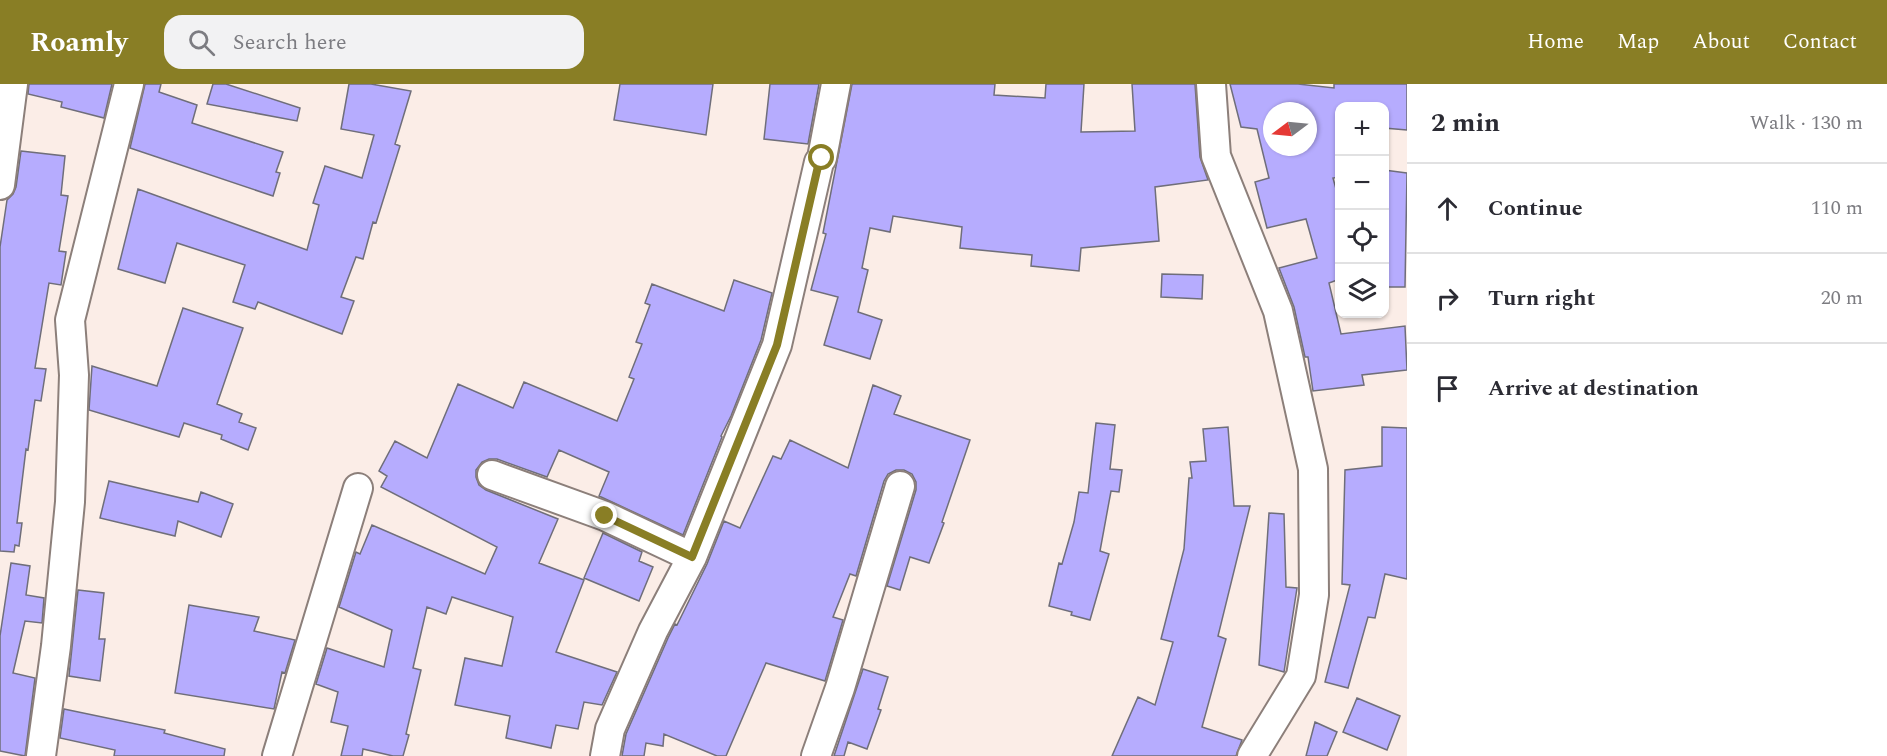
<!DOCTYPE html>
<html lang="en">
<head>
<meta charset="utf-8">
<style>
	body { margin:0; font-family:Spectral,serif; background:#f2f2f3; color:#2b2b33 }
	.controls { position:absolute; right:18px; top:18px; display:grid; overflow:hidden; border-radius:12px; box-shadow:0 2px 4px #0004 }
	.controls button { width:54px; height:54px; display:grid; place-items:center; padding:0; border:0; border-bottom:2px solid #e1e1e2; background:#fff; color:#2b2b33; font:30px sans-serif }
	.compass { position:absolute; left:1263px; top:18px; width:54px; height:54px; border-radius:50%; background:#fff; box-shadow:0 2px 4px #0004; rotate:254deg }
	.stop { position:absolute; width:18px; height:18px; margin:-14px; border:4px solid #897e25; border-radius:50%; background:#fff }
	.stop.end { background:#897e25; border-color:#fff; box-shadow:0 2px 6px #0008 }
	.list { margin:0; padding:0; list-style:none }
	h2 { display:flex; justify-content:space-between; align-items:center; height:78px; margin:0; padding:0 24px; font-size:26px }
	h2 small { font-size:20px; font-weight:400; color:#7c7c81 }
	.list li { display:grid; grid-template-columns:39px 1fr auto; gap:18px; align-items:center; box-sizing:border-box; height:90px; padding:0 24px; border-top:2px solid #e1e1e2 }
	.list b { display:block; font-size:22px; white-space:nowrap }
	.list em { font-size:20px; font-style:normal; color:#7c7c81 }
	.icon { flex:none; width:33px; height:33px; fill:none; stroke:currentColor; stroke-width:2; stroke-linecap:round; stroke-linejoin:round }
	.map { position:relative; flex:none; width:1407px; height:672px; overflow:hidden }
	header { display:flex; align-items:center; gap:36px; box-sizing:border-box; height:84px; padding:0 30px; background:#897e25; color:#fff }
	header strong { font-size:28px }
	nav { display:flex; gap:33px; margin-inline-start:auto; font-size:21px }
	.search { width:420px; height:54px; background:#f2f2f3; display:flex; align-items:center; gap:15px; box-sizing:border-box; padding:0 21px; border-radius:18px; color:#7c7c81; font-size:22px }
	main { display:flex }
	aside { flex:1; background:#fff }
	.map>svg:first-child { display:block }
</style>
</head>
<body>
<header>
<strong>Roamly</strong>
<div class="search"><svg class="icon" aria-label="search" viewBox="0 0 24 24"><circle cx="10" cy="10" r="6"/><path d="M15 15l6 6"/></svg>Search here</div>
<nav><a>Home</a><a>Map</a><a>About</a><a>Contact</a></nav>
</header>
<main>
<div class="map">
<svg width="1407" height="672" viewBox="0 0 1407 672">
	<rect width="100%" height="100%" fill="#fbede7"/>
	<path fill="#b6acfe" stroke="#6f6e7a" stroke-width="1.5" fill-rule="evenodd" d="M29,0H112L104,34L61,23L62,18L28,10Z
		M145,0H161L159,8L197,21L192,39L283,68L276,88L280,89L273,112L130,64Z
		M213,0H226L300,24L297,37L207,20Z
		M349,0H371L411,7L395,60L400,62L376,139L373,138L363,175L356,173L341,213L354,217L342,250L258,218L255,225L233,218L245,181L177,159L165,199L118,185L138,105L307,166L319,121L313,119L325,82L362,94L374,51L341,45Z
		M620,0H713L706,51L614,36Z
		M770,0H819L808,60L764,55Z
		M852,0H995L994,11L1045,14L1046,0H1084L1081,48L1135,47L1132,0H1195L1200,73L1208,96L1155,103L1159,157L1081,164L1079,187L1031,182L1032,171L960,164L962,143L893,132L890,148L870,144L862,184L868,186L858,228L882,236L870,275L824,261L838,213L811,206L826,150L823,149Z
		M1230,0H1298L1334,4V0H1407V46L1384,44V22H1340V93L1333,94L1340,119V195L1329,199L1341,250L1405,242L1407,286L1362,291L1364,301L1313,307L1308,273H1305L1294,223L1279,184L1317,174L1306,135L1267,144L1255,98L1269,94L1257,45L1241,43ZM1272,27H1308V63H1272Z
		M21,67L65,72L61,111L68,112L59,167L66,168L61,201L49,199L35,284L46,285L41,317L35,316L28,366L26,365L17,439H22L19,462L15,461L14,468L0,467V163L7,116L13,110L16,103Z
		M1384,86L1407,89L1405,203H1384Z
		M1162,190L1203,191L1202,215L1161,213Z
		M734,196L772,209L761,256L731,332L721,352L722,353L683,451L599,412L609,388L559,366L547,393L497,375H489L482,378L476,386V393L479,401L486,406L558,435L539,479L584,496L556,568L617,588L602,621L584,618L578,645L556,641L551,664L506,654L510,632L455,621L465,574L502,582L513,533L452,513L446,530L427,523L413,584L421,586L406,650L409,651L403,672H393L363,665L362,672H341L348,642L331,638L338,608L316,600L327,564L384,583L392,546L339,523L356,468L360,470L372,441L485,490L497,463L381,403L387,392L379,387L395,357L427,374L458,300L513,324L524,298L617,337L634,295L629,293L642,260L636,258L650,221L645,219L652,200L724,227Z
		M183,224L243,244L217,320L242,330L239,338L256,344L248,366L221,355L222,351L184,339L179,353L89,326L92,282L157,302Z
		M873,301L901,312L894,330L970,356L942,438L944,439L929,479L910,473L900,506L887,502L916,406V398L912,390L904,386H896L888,390L884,397L856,492L850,490L833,533L843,536L825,597L766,579L726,672H717L664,650L663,662L646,659L644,672H622L626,650L668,554L675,540L677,541L707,480L724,437L740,444L773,372L781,375L790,356L848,384Z
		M1096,339L1115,341L1110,385L1122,386L1119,408L1111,407L1100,467L1109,470L1090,536L1071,531L1072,528L1049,522L1059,479L1062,480L1074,438L1079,408L1088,409Z
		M1228,343L1234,422H1250L1218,552L1226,555L1202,643L1242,656L1236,672H1112L1138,613L1155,621L1173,558L1161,555L1184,465L1189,394H1192L1190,378L1206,377L1203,345Z
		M1382,343L1407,344V495L1385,490L1375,534L1368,533L1348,604L1325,598L1350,501L1342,500L1345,386L1382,382Z
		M109,397L198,418L201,408L233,420L221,453L178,437L175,452L100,434Z
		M1269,429L1284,430L1286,503L1297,504L1284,588L1259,581Z
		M603,449L642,468L639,477L653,483L639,517L584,494Z
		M11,479L30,482L26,511L44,514L42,539L25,537L13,589L35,594L25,672L0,667V552Z
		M78,506L104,509L99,555H105L100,597L69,592Z
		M189,521L259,533L254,547L295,556L285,589L282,588L274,625L175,609Z
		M863,585L888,593L878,625L881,626L867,665L848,658L844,672H834Z
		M1357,614L1400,632L1387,666L1343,648Z
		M64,625L165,646L164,649L225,665L224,672H114L115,666L60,654Z
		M1315,638L1337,648L1327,672H1306Z"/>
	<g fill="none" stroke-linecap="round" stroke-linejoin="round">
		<g stroke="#8c7f7a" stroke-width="32">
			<path id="minor" d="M1211,0L1216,72L1278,227L1313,385L1314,511L1301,592L1252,672
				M0,101L13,0
				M492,391L605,432L692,473
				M41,672L56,562L70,418L74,291L70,236L129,0
				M277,672L358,404
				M605,672L610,645L653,547L692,473L777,261L819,78L822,74L836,0
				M816,672L840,604L900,402"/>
		</g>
		<use href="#minor" stroke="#fff" stroke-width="28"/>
	</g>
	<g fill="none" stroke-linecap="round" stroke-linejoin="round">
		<path stroke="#897e25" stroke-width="8" d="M605,432L692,473L777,261L819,78L822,74"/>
	</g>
</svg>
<div class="controls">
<button>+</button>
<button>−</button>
<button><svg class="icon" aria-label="locate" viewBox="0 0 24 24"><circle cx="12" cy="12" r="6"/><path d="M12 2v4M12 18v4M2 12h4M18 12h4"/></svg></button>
<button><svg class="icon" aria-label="layers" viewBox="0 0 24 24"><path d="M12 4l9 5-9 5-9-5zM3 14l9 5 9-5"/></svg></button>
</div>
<svg class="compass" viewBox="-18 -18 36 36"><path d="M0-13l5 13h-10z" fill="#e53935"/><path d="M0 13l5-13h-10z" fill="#7c7c81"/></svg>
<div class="stop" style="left:822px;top:74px"></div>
<div class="stop end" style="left:605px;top:432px"></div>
</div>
<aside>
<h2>2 min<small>Walk · 130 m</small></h2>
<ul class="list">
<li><svg class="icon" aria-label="ahead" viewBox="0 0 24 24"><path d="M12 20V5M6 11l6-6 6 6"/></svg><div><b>Continue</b></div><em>110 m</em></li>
<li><svg class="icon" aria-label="right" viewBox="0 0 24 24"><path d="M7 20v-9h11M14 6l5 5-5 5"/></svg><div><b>Turn right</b></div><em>20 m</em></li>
<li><svg class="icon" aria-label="arrive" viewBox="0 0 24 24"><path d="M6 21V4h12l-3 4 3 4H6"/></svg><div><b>Arrive at destination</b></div></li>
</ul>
</aside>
</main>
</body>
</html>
